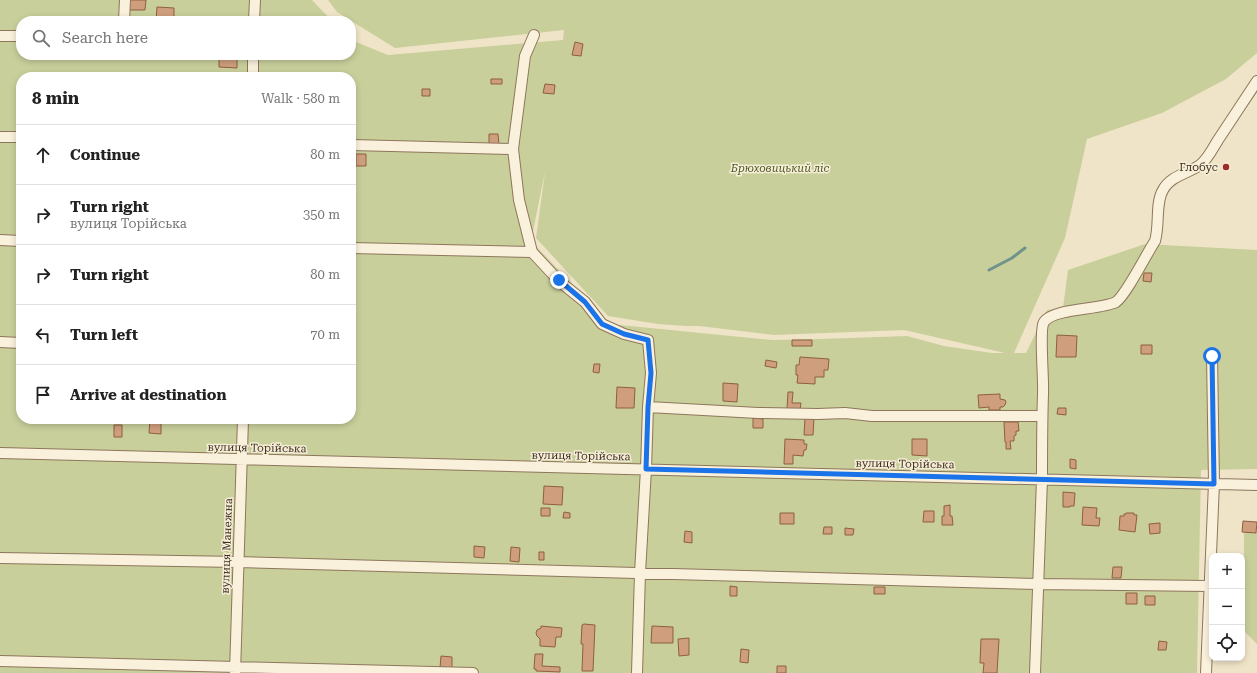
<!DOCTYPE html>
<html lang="en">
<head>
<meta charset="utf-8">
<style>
	body { margin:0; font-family:"Roboto Serif",serif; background:#f2f2f2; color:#222 }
	.controls { position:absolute; right:12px; bottom:12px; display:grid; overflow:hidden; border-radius:8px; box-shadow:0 2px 6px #0003 }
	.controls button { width:36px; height:36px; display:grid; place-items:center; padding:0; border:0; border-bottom:1px solid #e0e0e0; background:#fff; color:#222; font:20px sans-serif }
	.stop { position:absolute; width:12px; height:12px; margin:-9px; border:3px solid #1a73e8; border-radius:50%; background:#fff }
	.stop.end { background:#1a73e8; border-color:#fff; box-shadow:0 1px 4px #0008 }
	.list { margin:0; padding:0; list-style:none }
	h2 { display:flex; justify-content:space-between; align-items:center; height:52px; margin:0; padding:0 16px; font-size:17px }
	h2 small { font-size:13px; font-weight:400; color:#767676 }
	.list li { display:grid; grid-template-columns:26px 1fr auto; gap:12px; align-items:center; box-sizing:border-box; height:60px; padding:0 16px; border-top:1px solid #e0e0e0 }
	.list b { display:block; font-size:15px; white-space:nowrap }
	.list p { margin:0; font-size:13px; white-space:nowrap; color:#767676 }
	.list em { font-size:13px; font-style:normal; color:#767676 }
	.icon { flex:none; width:22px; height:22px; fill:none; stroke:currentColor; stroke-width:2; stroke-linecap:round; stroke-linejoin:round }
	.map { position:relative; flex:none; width:1257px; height:673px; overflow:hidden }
	.search { position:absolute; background:#fff; box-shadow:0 2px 6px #0003; left:16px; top:16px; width:340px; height:44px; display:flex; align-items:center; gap:10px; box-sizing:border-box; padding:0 14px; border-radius:16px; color:#767676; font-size:15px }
	.panel { position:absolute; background:#fff; box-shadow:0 2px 6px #0003; left:16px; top:72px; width:340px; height:352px; border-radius:16px }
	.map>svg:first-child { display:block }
</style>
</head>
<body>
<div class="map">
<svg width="1257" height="673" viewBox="0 0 1257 673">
	<rect width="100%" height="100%" fill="#f0e4c8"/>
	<path fill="#c9cf9b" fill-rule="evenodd" d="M0,0H312L332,21H21V55H351V40L388,55L563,40L564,30L395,48L337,12L328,0H1257V53L1226,79L1162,113L1087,139L1065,238L1014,353H1026L1047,310L1063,308L1068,270L1145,244L1257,250V469L1201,470L1197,673H0ZM21,77H351V419H21ZM545,172L536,238L608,316L658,324L686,326H699L774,335L904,330L1005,353H992L944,346L907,336L819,339L772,340L610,324L531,241Z
		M1244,531L1257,532V644L1244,631Z"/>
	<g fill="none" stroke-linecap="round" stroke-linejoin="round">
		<path stroke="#6f938a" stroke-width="3" d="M989,270L1012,258L1025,248"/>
	</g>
	<path fill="#cf9f7d" stroke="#8d5f41" d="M128,0H146L145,10H128Z
		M157,7L174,8V21H156Z
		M575,42L583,44L581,56L572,55Z
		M219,55H237V68L219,67Z
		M491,79H502V84H491Z
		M545,84L555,85L554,94L543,93Z
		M422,89H430V96H422Z
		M489,134H498L499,144H489Z
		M356,154H366V166H356Z
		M1144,273H1152L1151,282L1143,281Z
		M1057,335L1077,336L1076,357H1056Z
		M792,340H812V346H792Z
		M1141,345H1152V354H1141Z
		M800,357L829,359L828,370H824V377H815V384L797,383L798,375H796V365H799Z
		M766,360L777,362L776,368L765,366Z
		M594,364H600L599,373L593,372Z
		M723,383L738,384L737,402L723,401Z
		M617,387L635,388L634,408H616Z
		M788,392H793L792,403H801L800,410L787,409Z
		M1000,394V399L1005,400L1006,402L1005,405L1003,407H1000V410H989V407L979,408L978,395Z
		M1058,408H1066V415L1057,414Z
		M753,418L763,419V428H753Z
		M805,418H814L813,435H804Z
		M150,419H161V434L149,433Z
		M1004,422H1018L1019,431H1016V435L1014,436V441H1010L1011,449H1006V442H1005Z
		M114,425H122V437H114Z
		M785,439L804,440V444H807L806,450H804L803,456L793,455V464H784Z
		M912,439H927V456L912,455Z
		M1070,459L1076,460V469L1070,468Z
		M544,486L563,487L562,505L543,504Z
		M1063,492L1075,493L1074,506H1070V507H1063Z
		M950,505V516H952L953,525H942V516H944V506Z
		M1083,507L1097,508L1096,518H1100L1099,526L1082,525Z
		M541,508H550V516H541Z
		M924,511H934V522H923Z
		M564,512L570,513V518H563Z
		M780,513H794V524H780Z
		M1126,513H1134V515H1137L1135,532L1119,530L1120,516H1124V514H1126Z
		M1243,521L1257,522L1256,533L1242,532Z
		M1160,523V533L1150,534L1149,524Z
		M824,527H832V534H823Z
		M845,528L854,529L853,535H845Z
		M685,531L692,532V543L684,542Z
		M474,546L485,547L484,558L474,557Z
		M511,547L520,548L519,562L510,561Z
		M539,552H544V560H539Z
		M1113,567H1122L1121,578H1112Z
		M730,586L737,587V596H730Z
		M874,587H885V594H874Z
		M1126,593H1137V604H1126Z
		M1145,596H1155V605H1145Z
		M584,624L595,625L593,671H582L583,644H581L582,625Z
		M541,626L562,628L561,637H556L555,647L540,646V639L537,636L536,633L537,630L541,628Z
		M652,626L673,627V643H651Z
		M689,638V655L679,656L678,639Z
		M981,639H999L997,673H983L984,663H980Z
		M1159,641L1167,642L1166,650H1158Z
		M741,649L749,650L748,663L740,662Z
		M535,654H543L542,666L560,667V672L536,671V669H534Z
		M441,656L452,657V669L440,668Z
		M777,666H786V673H777Z"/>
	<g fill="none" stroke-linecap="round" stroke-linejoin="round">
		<g stroke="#8d765c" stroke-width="12">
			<path id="minor" d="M124,21L125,0
				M254,21L255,0
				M534,35L525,56L513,149L519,200L532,252L559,281L585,302L602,324L624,334L648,340L651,373L648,407L646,469L640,573L637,673
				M0,36H21
				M253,77V55
				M0,137H21
				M351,145L513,149
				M0,240L21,241
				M351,248L532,252
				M0,342L21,343
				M648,407L758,413L818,414L845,413L872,416H1042
				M0,453L1257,485
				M0,558L238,562L1038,584L1209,586
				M0,661L473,673
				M235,673L243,419
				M1035,673C1037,608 1040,544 1042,479C1042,451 1042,423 1043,394C1044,381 1039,329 1044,322C1053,308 1101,310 1116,302C1126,295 1147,253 1155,241C1160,224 1155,203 1163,190C1170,176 1189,173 1200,165C1208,159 1213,148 1218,140C1231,120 1244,101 1257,81
				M1206,673L1214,483L1212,355"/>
		</g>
		<use href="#minor" stroke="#faf1dc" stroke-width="10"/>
	</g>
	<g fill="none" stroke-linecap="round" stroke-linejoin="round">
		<path stroke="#1a73e8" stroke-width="5" d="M559,280L585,302L602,324L624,334L648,340L651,373L648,407L646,469L1214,484L1212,356"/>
	</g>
	<circle fill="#9e2a2b" stroke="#f7eed8" stroke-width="1.5" cx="1226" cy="167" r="4"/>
	<g text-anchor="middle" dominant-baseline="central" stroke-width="3" stroke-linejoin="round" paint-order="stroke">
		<g font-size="11" fill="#3d2e20" stroke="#f7eed8" text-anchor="end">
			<text x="1218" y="167">Глобус</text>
		</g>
		<g font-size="11" font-style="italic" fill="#4d5a26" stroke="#f7eed8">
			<text x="780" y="168">Брюховицький ліс</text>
		</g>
		<g font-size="11" fill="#3d2e20" stroke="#f7eed8">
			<text transform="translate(257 448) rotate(1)">вулиця Торійська</text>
			<text transform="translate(581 456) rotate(1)">вулиця Торійська</text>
			<text transform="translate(905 464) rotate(1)">вулиця Торійська</text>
			<text transform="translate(227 546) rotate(-88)">вулиця Манежна</text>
		</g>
	</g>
</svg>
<div class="controls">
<button>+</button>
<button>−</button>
<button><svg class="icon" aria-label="locate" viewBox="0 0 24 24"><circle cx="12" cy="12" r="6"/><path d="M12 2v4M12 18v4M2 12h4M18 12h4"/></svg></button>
</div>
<div class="stop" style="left:1212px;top:356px"></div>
<div class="stop end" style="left:559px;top:280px"></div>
<div class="search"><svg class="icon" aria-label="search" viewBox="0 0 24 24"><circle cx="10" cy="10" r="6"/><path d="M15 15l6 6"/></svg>Search here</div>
<section class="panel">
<h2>8 min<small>Walk · 580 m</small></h2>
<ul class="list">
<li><svg class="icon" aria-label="ahead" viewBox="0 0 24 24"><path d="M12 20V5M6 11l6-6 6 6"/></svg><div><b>Continue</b></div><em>80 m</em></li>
<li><svg class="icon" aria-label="right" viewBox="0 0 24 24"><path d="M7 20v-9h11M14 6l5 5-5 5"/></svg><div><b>Turn right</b><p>вулиця Торійська</p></div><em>350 m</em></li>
<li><svg class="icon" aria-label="right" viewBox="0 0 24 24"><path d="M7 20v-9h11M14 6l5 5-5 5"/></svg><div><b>Turn right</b></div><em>80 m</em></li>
<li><svg class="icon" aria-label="left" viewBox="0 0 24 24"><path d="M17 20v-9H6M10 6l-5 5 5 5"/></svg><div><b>Turn left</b></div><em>70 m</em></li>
<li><svg class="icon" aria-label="arrive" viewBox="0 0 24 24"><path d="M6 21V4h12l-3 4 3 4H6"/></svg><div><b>Arrive at destination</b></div></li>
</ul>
</section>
</div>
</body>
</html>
